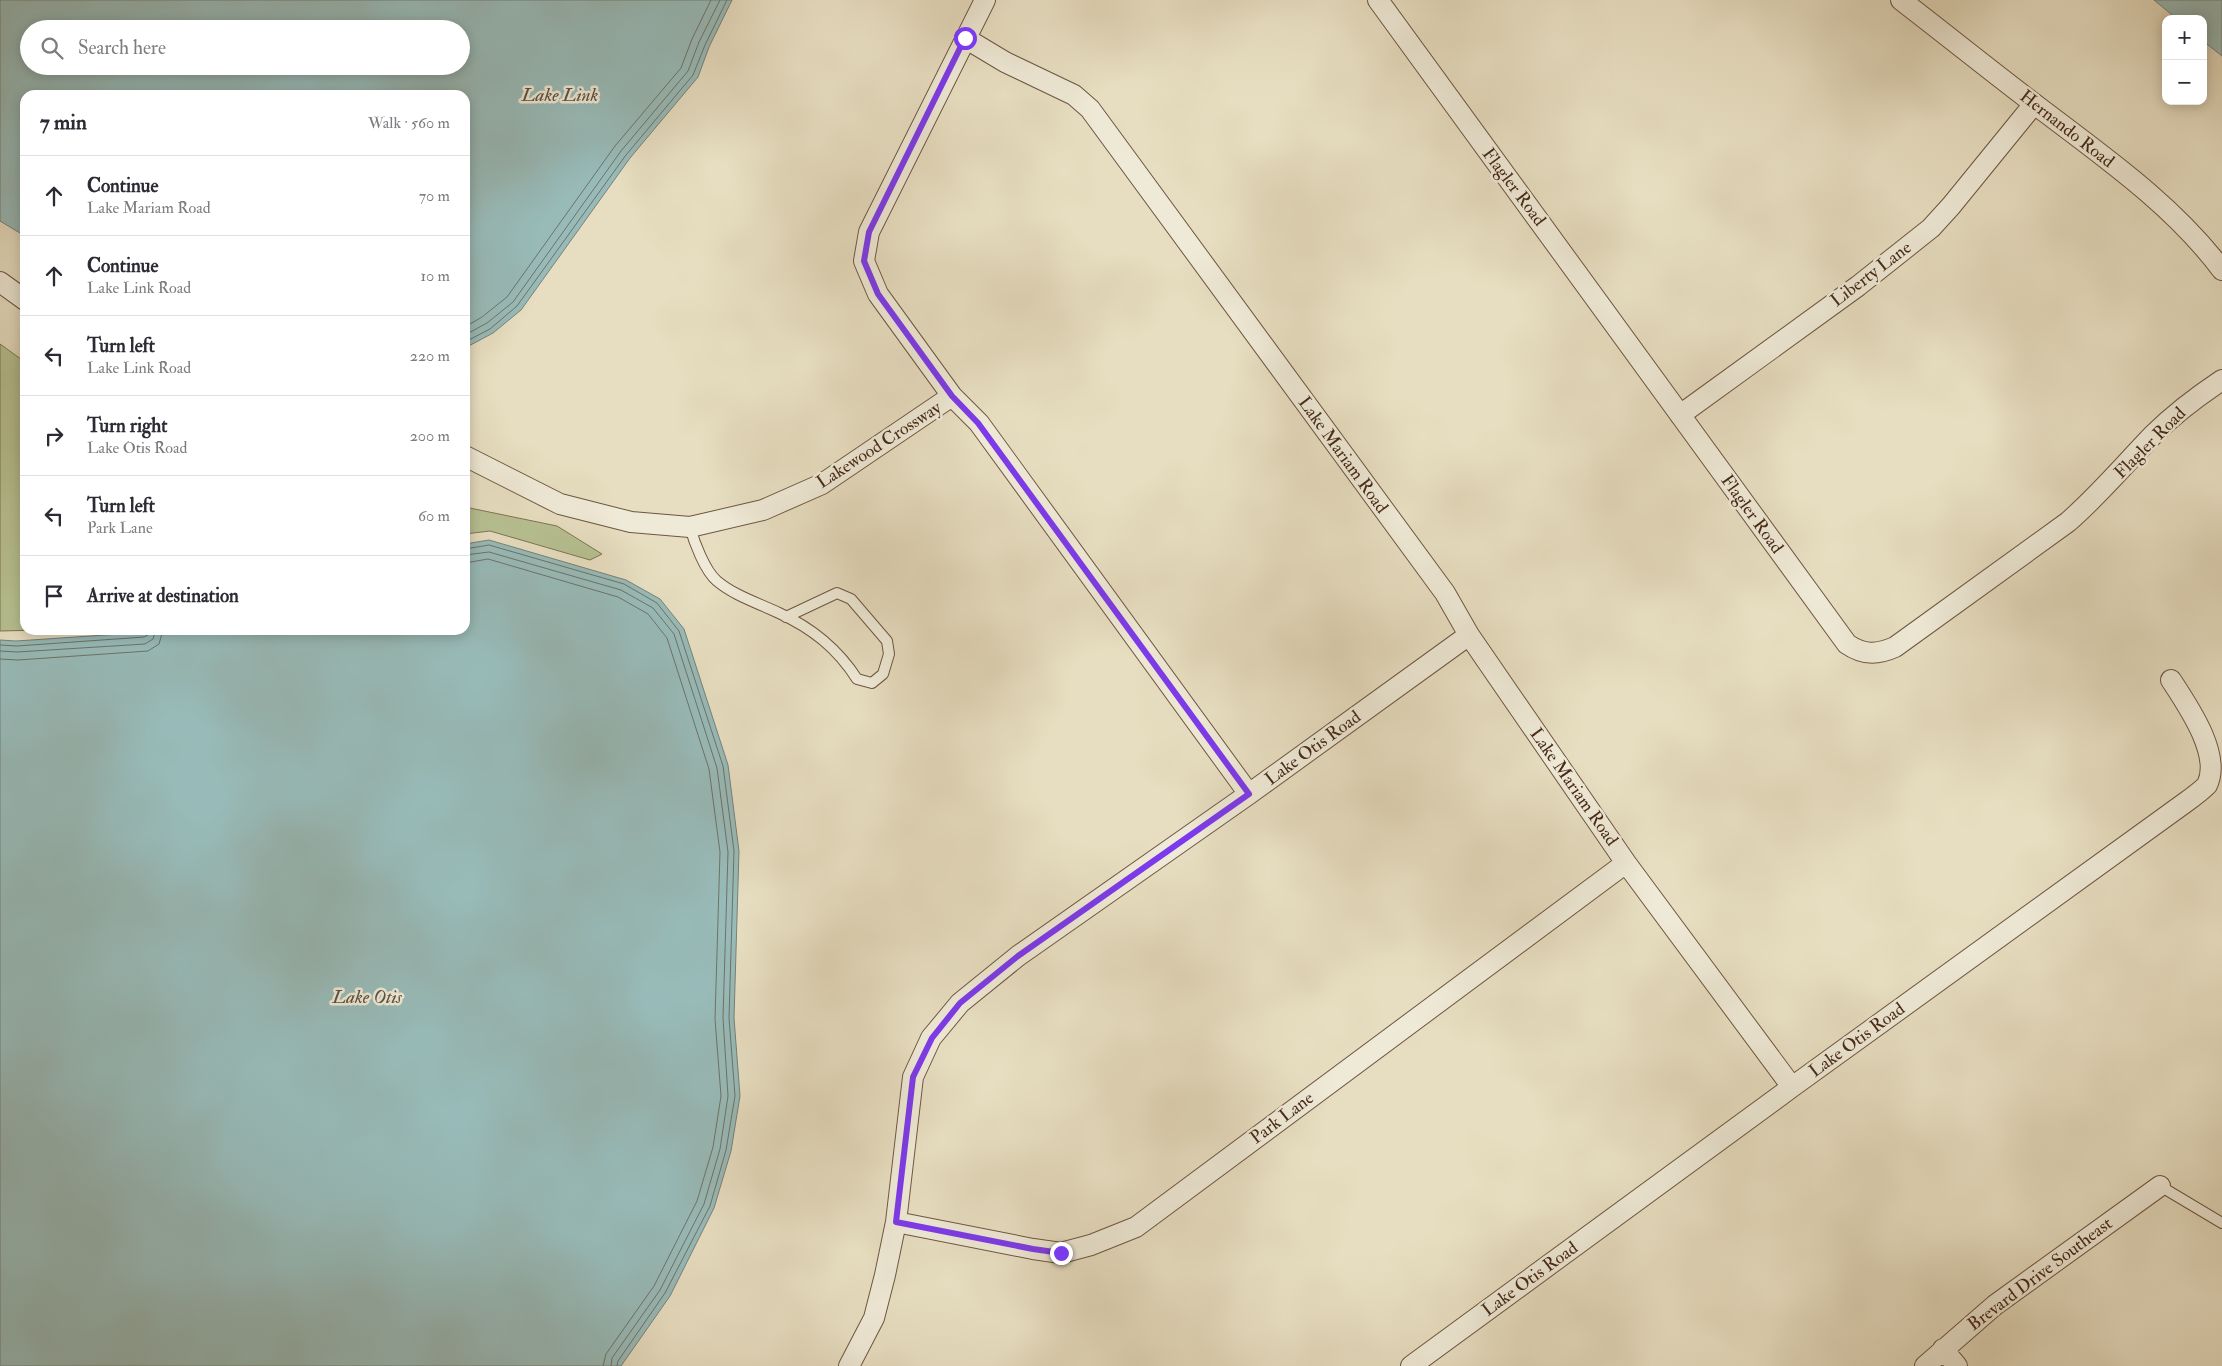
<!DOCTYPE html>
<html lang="en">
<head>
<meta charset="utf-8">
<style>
	body { margin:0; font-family:"IM FELL Double Pica",serif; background:#f2f2f3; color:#2b2b33 }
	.controls { position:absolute; right:15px; top:15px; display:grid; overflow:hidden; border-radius:10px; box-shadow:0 2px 12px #0003 }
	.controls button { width:45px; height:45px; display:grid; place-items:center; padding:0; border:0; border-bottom:1px solid #e1e1e2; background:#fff; color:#2b2b33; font:25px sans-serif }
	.stop { position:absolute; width:15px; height:15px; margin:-11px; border:4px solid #7c3aed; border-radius:50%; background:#fff }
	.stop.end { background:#7c3aed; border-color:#fff; box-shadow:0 1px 5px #0008 }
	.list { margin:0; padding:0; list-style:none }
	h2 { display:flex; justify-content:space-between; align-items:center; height:65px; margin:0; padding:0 20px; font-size:21px }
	h2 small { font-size:16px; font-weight:400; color:#7c7c81 }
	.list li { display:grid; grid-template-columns:32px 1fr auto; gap:15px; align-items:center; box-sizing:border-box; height:80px; padding:0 20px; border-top:1px solid #e1e1e2 }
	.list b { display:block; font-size:19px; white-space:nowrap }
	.list p { margin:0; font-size:16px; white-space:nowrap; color:#7c7c81 }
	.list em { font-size:16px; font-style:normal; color:#7c7c81 }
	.icon { flex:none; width:28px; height:28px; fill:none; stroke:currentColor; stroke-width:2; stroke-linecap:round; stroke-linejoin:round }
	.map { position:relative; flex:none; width:2222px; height:1366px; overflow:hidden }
	.search { position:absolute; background:#fff; box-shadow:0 2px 12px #0003; left:20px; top:20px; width:450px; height:55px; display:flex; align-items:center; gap:12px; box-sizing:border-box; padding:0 18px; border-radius:28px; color:#7c7c81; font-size:19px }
	.panel { position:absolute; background:#fff; box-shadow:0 2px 12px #0003; left:20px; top:90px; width:450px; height:545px; border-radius:15px }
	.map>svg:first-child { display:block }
</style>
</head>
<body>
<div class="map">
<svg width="2222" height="1366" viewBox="0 0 2222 1366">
	<rect width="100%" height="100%" fill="#e7dec1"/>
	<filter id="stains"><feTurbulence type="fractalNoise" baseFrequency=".004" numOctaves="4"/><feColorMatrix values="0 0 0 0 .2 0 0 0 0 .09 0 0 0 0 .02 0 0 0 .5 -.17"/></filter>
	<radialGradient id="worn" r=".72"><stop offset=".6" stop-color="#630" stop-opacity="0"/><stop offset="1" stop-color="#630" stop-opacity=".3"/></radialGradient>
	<path fill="#b7c192" stroke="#7e7554" d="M0,344L25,362V630H42L0,631Z
		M465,507L557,526L602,554L590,560L490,531L465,534Z"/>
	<path fill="#98bbb9" stroke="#778178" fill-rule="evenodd" d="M0,0H732L709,47L698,77L630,158L521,310L493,333L465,348V95H25V236L0,221ZM29,29H461V66H29Z
		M2154,0H2222V56L2203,41V19H2177Z
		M489,540L626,580L660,599L684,629L728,765L739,851L734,1018L740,1096L731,1151L714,1208L670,1296L621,1366H0V640L16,641L180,630H465V544Z"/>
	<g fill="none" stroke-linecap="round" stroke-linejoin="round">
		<path stroke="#6e7268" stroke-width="1" d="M465,327L482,317L507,297L615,146L681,68L692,39L711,0
			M465,335L487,323L513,302L621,151L688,71L699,42L720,0
			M465,342L490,329L517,306L626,155L693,75L705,45L727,0
			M465,549L489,545L624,584L657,603L679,631L723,766L734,851L729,1018L735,1096L726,1150L710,1206L665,1293L618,1361L617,1366
			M465,555L489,552L621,590L653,608L674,634L717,768L728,852L723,1018L728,1096L720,1149L704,1204L660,1290L612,1358L611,1366
			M465,563L488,559L618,597L648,614L667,638L709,769L720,852L715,1019L721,1096L713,1147L697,1201L654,1286L606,1354L603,1366
			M0,645L17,646L144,637L148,635L150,630
			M0,651L17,652L145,644L153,639L156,630
			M0,659L18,660L148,651L159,644L163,630"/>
		<g stroke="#6e5642" stroke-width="12">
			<path id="service" d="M690,527C694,542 705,571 717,581C735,596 758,603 779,613C812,628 837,648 857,679L872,683L883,674L889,654L887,641L851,599L837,593L786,617
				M2160,1186L2222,1223"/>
		</g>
		<g stroke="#6e5642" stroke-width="22">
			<path id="minor" d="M985,0L869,232L864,261L878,294L952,396L979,423L1249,794
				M1378,0L1847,644C1863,655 1877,655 1895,647L2068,522C2099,495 2125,464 2153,435C2174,414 2198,396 2222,380
				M1901,0C1949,37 1996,75 2045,112C2107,159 2175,207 2222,270
				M965,38L1005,62L1074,95L1090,109L1445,593L1469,635L1626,863L1792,1087
				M0,282L25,300
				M1680,415L1858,286L1931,228L1951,206L2034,104
				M465,456L560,504L631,522L690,527L763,510L822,484L952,396
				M896,1222L1033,1249L1061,1253L1091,1245L1136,1227L1626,863
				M1943,1349L1957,1366
				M849,1366L874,1318L885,1275L896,1222L913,1077L931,1038L960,1003L1018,956L1249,794L1469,635
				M1411,1366L1792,1087L2186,802C2193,797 2201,791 2207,785C2222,755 2188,706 2171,680
				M1925,1366L1995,1305L2160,1186"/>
		</g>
		<use href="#service" stroke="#efead7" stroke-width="10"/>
		<use href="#minor" stroke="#efead7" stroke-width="20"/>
	</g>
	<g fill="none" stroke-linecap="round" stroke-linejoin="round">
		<path stroke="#7c3aed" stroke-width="6" d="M965,38L869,232L864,261L878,294L952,396L978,423L1249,794L1018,956L960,1003L932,1038L913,1077L896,1222L1033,1249L1061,1253"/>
	</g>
	<g text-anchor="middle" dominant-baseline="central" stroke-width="5" stroke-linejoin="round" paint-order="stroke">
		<g font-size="18" fill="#452917" stroke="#efead7">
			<text transform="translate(2067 129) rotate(38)">Hernando Road</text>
			<text transform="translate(1514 187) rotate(53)">Flagler Road</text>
			<text transform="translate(1871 274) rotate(-37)">Liberty Lane</text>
			<text transform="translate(2150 443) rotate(-45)">Flagler Road</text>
			<text transform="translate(879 445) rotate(-33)">Lakewood Crossway</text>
			<text transform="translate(1343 455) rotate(54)">Lake Mariam Road</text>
			<text transform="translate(1752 514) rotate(54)">Flagler Road</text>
			<text transform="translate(1313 748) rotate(-36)">Lake Otis Road</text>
			<text transform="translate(1574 787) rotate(55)">Lake Mariam Road</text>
			<text transform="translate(1857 1040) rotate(-36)">Lake Otis Road</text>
			<text transform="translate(1282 1118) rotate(-37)">Park Lane</text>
			<text transform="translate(2040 1274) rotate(-37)">Brevard Drive Southeast</text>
			<text transform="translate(1530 1279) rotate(-36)">Lake Otis Road</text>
		</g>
		<g font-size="19" font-style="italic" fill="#5a4e40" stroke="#efead7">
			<text x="560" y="95">Lake Link</text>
			<text x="367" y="997">Lake Otis</text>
		</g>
	</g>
	<rect width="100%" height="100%" filter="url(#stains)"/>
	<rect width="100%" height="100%" fill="url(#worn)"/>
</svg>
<div class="controls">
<button>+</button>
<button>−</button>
</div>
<div class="stop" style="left:965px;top:38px"></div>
<div class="stop end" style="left:1061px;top:1253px"></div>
<div class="search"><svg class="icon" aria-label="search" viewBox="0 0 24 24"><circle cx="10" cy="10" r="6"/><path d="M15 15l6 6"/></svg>Search here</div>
<section class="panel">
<h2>7 min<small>Walk · 560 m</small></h2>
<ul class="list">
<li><svg class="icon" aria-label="ahead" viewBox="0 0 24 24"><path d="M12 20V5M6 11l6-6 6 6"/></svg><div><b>Continue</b><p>Lake Mariam Road</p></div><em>70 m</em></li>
<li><svg class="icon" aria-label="ahead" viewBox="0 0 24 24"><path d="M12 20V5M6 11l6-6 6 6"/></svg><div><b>Continue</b><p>Lake Link Road</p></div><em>10 m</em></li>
<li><svg class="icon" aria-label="left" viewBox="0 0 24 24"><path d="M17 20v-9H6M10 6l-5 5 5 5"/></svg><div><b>Turn left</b><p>Lake Link Road</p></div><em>220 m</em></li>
<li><svg class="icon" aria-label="right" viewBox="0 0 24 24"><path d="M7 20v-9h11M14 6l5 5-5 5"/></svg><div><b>Turn right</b><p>Lake Otis Road</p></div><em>200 m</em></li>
<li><svg class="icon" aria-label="left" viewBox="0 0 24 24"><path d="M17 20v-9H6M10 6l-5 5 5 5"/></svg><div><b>Turn left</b><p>Park Lane</p></div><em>60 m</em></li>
<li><svg class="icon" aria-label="arrive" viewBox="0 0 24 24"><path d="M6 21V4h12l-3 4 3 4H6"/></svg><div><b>Arrive at destination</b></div></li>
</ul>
</section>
</div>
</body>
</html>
